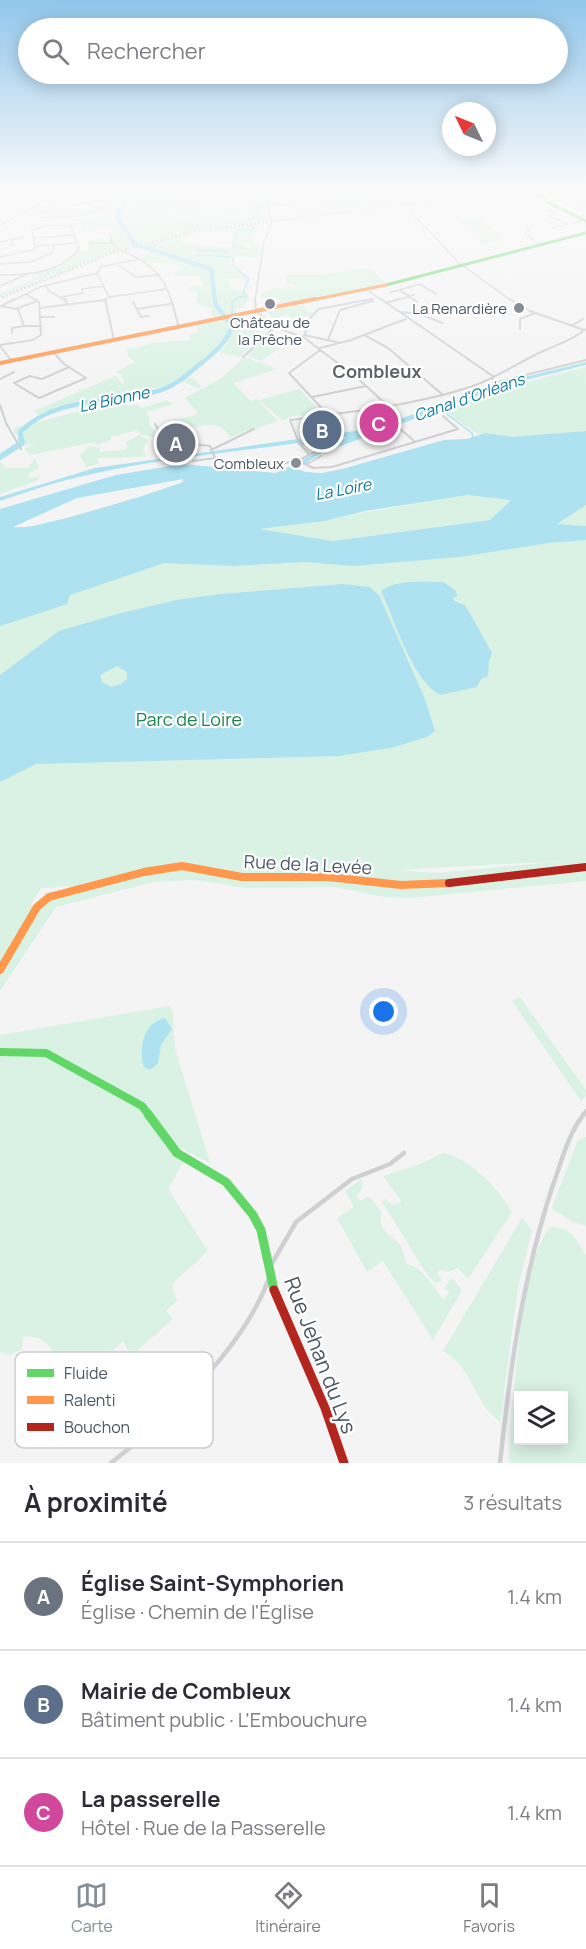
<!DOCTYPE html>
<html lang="fr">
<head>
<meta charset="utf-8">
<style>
	body { margin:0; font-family:Manrope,sans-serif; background:#f7f7f7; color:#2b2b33 }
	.controls { position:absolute; right:18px; bottom:18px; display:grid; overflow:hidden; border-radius:0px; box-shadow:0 3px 15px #0003 }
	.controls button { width:54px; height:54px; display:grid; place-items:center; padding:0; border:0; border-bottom:2px solid #e1e1e2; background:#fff; color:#2b2b33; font:30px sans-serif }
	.compass { position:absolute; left:442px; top:102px; width:54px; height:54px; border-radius:50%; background:#fff; box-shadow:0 3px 15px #0003; rotate:313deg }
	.you { position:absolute; left:384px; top:1012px; width:21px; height:21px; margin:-15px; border:4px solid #fff; border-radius:50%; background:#1a73e8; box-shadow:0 0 0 9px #1a73e833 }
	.badge { display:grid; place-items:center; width:39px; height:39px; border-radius:50%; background:#868d94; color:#fff; font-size:20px; font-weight:700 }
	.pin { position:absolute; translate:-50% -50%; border:3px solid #fff; box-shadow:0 2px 6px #0006 }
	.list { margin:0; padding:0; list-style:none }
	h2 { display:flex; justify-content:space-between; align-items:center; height:78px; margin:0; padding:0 24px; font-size:26px }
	h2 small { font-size:20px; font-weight:400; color:#7c7c81 }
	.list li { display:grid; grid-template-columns:39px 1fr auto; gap:18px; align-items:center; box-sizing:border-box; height:108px; padding:0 24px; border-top:2px solid #e1e1e2 }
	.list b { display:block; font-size:22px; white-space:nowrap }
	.list p { margin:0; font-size:20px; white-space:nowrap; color:#7c7c81 }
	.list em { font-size:20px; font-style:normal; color:#7c7c81 }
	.icon { flex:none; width:33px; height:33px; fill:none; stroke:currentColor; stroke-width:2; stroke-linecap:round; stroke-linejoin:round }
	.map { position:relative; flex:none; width:586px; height:1463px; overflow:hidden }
	.search { position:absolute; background:#fff; box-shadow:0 3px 15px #0003; left:18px; right:18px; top:18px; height:66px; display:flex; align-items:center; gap:15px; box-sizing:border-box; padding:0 21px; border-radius:33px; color:#7c7c81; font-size:22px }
	.sheet { height:402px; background:#fff }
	nav { display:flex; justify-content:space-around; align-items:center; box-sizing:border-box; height:84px; border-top:2px solid #e1e1e2; background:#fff; font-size:16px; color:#7c7c81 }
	nav a { display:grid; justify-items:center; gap:3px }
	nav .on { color:#868d94 }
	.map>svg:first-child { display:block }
</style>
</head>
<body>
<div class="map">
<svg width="586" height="1463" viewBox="0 0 586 1463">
	<rect width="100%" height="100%" fill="#f4f4f4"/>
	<path fill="#d9f2e3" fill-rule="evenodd" d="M119,189H184L176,202L213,200L201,202V211L167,213L162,216C174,214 185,217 193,220C205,224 240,220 250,215L230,211L225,214H206L209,208L251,207L252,198H267L265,211L268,220L196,230L122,249L110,242L120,250L0,297V293L39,277L32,273L62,265L79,251H88V245L91,244L90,240L102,238L101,240L108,241L105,235L114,236L111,228L100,227L96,230L89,229L85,234L82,232L79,220L96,219L90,214L44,215L27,211L38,209L58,212L94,208L113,211L120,203L111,202V198H107L119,195Z
		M371,190L385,196L368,200L375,206L417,201L271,219L270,217L299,214L300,211L313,213L324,207L319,201Z
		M479,217L504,239L483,244L459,221Z
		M268,221L256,223L261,228L257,230L262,231H257L259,233L255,234L253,244L263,247L259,258L228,256L234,269L248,279L224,278L229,281L230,287L239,291H247L249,298L243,308L235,309L237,315L218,318L212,316L211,308L200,305L196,300L198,296L196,292L187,291L189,287L203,285L200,276H175L172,271L179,273L182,268L174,263H147L133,254L148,255L150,250L141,247L124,250L183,234ZM201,232H233L231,247L185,245L179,237Z
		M369,268L386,283L271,308L280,301L275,297L262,298L261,295C266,291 278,286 294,287L297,291L294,284H286L287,275H316Z
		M303,304L308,312H313L309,316L293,319L287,314L275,319L267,312Z
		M246,315V319L241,323L265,333L240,357L219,352L228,343L222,342L184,375L195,380L202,387L197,388L184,382L98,401L40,416L34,411L115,376L125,385L121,375L116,372L135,362L128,356L127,348L139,349V347L151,343L192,340L188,335L198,332L197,325Z
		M259,342L280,348L261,361L246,355Z
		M245,357L277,369L233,383L251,401L257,399L278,421L230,437C218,417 200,427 180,430L175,420L199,414L185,398L220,379Z
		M586,367V431L511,437L476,433L443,410L507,387Z
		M299,389L323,414L293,416L282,420L259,400Z
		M125,400L128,406L136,404L142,408L167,400L173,404L146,412L150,418L149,424L157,434L153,437L142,435L137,430L110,437L111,440L98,445L94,442L30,455L24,449L39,442L26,446L14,432V428Z
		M139,435L149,440L143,448L146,457L98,458V464L86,467L80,455L89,446L100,448L99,452L124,450L127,447L125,443Z
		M35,459L39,468L28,474L30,478L40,476L37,481L0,494V461L6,468H27Z
		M468,495L511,500L490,520L332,541L257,529C328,520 397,506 468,495Z
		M586,505V526L557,524Z
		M586,538V866L435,883L402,884L345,877L234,878L261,881L325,879L412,887L488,883L586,871V881L409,898L385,897L334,887L247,888L196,880L153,882L56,907L0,991V974L37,911L50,899L95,885L41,888L31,904L34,908L0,966V618L161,558ZM561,861L437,873L396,870Z
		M520,997L586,1090V1096L581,1101L512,1001Z
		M170,1006L173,1014L175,1049L210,1163L173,1144L144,1105L46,1050L0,1049V1035Z
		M44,1054L137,1105L175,1157L184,1161L168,1189L208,1251L172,1284L177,1301L166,1311L173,1319L131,1356L123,1341L65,1394C59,1370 56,1332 23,1337L22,1349L10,1355L0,1352V1055Z
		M586,1137V1226L573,1222L552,1208L578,1140Z
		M443,1153C471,1159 498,1188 512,1212L468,1279L458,1268L448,1272L440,1270L437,1272L442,1281L435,1283L427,1274L382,1202L385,1199L393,1205L402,1202L383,1176L420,1164Z
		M361,1179L363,1186L357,1197L360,1201L367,1197L372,1199L381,1212C378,1234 390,1232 400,1245C403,1250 404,1258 407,1264C425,1268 432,1288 444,1300L449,1292L444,1288L452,1278L462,1290L433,1340L383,1261L367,1272L337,1218L354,1207L345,1191Z
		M522,1218L532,1230L518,1287L500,1422C494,1416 487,1411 483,1404C470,1383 466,1364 443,1351Z
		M551,1227C571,1227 576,1239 586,1255V1463H508C513,1414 519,1257 551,1227ZM518,1396H564V1440H518Z"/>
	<path fill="#aee2f0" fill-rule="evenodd" d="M586,362V365L506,385L319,454L298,469L305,472L322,473L342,469L444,440L467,439L485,433L511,437L586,431V505L557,524L586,526V540L549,543L459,557L354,566L304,562L233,566L164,563L70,595L67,604L0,626V509L116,475L182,464L276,473L346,438L342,436C256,451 169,456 83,476C55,482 27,492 0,501V497L95,468L375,428L500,383ZM183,479V482C144,496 103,508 63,519C47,522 28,529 13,527L77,498ZM468,495L511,500L490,520L333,541L259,529L324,521L365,511Z
		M443,582L456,591L457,596L453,598L454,601L465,605L492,653L489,661L488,676L481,679L477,687L440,695C412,680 395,621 381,591C395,579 425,582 443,582Z
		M343,584L369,587L379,595L425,699L435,731L427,737L391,748L338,756L36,764L0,782V675L59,631L114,615L176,600L221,594ZM117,666L127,672V679L121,684L111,687L102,682L100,675Z
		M165,1018L172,1029L161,1045L158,1063L150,1070L144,1067C138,1048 144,1022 165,1018Z"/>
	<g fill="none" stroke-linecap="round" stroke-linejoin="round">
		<path stroke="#aee2f0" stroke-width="1.5" d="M249,219H253L262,207L256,201L259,198
			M247,249L233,246L238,230H254L251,224
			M196,250L227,251
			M196,255L232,257L234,266L249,279L243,291L247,297H239L232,302V314
			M228,320L234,318
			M439,408L472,433L473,438"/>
		<path stroke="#aee2f0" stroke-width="4" d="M134,189L117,216L134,244L211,269L215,301"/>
		<path stroke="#aee2f0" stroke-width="4.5" d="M22,441L20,432C55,396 113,404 158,391C176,386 190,372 204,361C216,351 227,342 232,326L216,305L215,299"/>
		<path stroke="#aee2f0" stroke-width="6" d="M0,457L22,443L21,439"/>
		<path stroke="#ced0d2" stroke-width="1.5" d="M566,189L554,191L586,207
			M61,192L87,193
			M109,192L111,189
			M73,196L81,202
			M91,196L104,198
			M83,202L89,203L79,204Z
			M547,202L586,195
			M89,203L102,200L108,194
			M269,204L285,205L296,201
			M88,205L100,210
			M33,208L80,205
			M54,208L60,204
			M545,210L551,212L550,216L566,224
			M411,212L461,265
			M38,218L81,216L110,206
			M0,225L67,189
			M531,228L525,234L540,244
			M553,228L584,220
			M110,232L112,243L121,250
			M35,238L74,235
			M0,242L24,237
			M89,243H112
			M9,245H13L12,240
			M36,246L77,243
			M123,251C147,262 165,274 171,301
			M0,257L35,249L32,230L43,226H71L79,249C60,273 29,275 0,275
			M0,264L31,262L53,252L54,245
			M462,265L512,301
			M120,266L136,277L159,275
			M97,273L109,297L104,301
			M97,273L101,267L139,259
			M45,285L49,291L66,301
			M0,286L29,273
			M367,290L383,301
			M399,290L420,284L436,294
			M389,293L399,290L409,296
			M26,294L37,301
			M408,296L415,301
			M62,297L83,293L82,289L104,286
			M109,297L166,289
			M12,301L40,287L97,273
			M97,301L104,300
			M255,301L264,242L272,222L268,211L269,189
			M363,301L373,299
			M393,301L414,295"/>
		<path stroke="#ced0d2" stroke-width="2" d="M15,299L1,306L16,309L37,301
			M65,299L67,305
			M105,299L114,340
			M171,299L179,328
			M255,299L256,311L275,327L305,338L320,350
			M381,299L494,377
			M413,299L417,302
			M510,299L530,311L584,330
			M133,302L141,317L149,316
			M386,303L399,299
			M40,308L104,300
			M18,309L24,326H42
			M137,309L170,304
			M340,310L373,301
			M400,312L420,314L442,323
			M418,312L426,310
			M41,317H54
			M571,326L583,319
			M520,329V319L535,313
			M12,333V328L24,326
			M364,335L388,348L443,395
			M328,340L340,310
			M341,343L304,335L308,327L305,323L319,309L371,299
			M0,345L33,340L41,335L39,302L35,299
			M0,346L11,360
			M320,348L351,340L406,319
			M320,350L289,373L329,416
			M320,350L353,374L388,406
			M54,353L64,364L86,378
			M243,357L275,327
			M69,367L42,379L30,376L14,383L39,398L86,378
			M0,379L14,372
			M492,379L497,382L586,360
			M312,397L366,386
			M0,405L6,423L21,449
			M381,408L393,421
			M155,424L172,455
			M397,426L414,441
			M167,441L210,446L215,458L222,461L273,466L299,460L340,439L299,444
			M211,450L254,429
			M308,453L299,443L290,420C349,412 410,406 467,388C491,381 511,367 533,356C553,345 567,344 586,329
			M193,461L215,458
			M299,461L313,468L332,467L458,429L443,416
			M307,464L321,456"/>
		<path stroke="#ced0d2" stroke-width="4" d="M583,1115L586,1111"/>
		<path stroke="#ced0d2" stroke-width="4.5" d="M271,1265L296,1222L352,1179L390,1164L404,1153
			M111,1463C169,1418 244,1348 269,1278
			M500,1463C510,1368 523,1275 553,1185C562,1160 568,1134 584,1114"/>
		<path stroke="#63d668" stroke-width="3" d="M531,189L547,202L586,221
			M386,285L586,233"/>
		<path stroke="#63d668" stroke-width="8" d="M0,1052L46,1053L142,1106L149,1115"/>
		<path stroke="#63d668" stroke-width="9" d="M148,1114L177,1153L226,1182L253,1215L261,1230L274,1290"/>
		<path stroke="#ff974d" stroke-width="3" d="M307,301L386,285"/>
		<path stroke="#ff974d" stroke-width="4" d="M0,363L315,299"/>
		<path stroke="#ff974d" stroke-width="8" d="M0,970L37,907L49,897L144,872L182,866L242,877H328L401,885L449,883"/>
		<path stroke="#b3261e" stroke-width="8" d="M449,883L586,867"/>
		<path stroke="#b3261e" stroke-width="9" d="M274,1290L325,1408L344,1463"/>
		<g stroke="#c9cacc" stroke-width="2">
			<path id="rail" d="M0,298L109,254L191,232L523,189"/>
		</g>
		<use href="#rail" stroke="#fff" stroke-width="1.5" stroke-dasharray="2" stroke-linecap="butt"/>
	</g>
	<linearGradient id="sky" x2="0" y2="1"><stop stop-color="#91c6eb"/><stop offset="0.48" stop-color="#fafafa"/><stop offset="1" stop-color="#fafafa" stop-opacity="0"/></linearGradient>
	<rect width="586" height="394" fill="url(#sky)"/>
	<g fill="#868d94" stroke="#fff" stroke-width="2">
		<circle cx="270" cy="304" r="6"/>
		<circle cx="519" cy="308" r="6"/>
		<circle cx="296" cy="463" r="6"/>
	</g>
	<g text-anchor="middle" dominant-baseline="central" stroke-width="4.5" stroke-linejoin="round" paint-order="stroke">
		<g font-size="15" fill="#4a5661" stroke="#fff" text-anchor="end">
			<text x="507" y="308">La Renardière</text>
			<text x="270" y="322" text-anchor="middle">Château de<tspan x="270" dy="17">la Prêche</tspan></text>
			<text x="284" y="463">Combleux</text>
		</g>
		<g font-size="16" font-style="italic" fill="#0c7c9b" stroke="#fff">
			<text transform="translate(469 397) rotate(-19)">Canal d'Orléans</text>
			<text transform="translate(114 399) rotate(-12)">La Bionne</text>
			<text transform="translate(343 489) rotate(-11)">La Loire</text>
		</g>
		<g font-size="18" font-weight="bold" fill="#5f6368" stroke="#fff">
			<text x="377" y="371">Combleux</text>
		</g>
		<g font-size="18" fill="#17864f" stroke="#fff">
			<text x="189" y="719">Parc de Loire</text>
		</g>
		<g font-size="18" fill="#4a5661" stroke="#fff">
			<text transform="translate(308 864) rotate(3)">Rue de la Levée</text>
		</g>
		<g font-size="21" fill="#4a5661" stroke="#fff">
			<text transform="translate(321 1355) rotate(69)">Rue Jehan du Lys</text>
		</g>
	</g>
	<rect x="15" y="1352" width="198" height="96" rx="9" fill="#fff" stroke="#c9ccd0" stroke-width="1.5"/>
	<rect x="27" y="1369" width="27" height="8" fill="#63d668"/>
	<rect x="27" y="1396" width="27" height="8" fill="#ff974d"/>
	<rect x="27" y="1423" width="27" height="8" fill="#b3261e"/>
	<g font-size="16" fill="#4a5661">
		<text x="64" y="1379">Fluide</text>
		<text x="64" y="1406">Ralenti</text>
		<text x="64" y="1433">Bouchon</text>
	</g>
</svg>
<div class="controls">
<button><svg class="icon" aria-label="layers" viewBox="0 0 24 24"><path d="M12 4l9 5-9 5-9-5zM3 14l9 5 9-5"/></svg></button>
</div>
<svg class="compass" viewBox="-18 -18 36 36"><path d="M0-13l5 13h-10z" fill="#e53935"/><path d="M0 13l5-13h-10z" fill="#7c7c81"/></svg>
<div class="you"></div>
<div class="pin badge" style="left:176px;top:443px;background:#6b7280">A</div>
<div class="pin badge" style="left:322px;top:430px;background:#5c6f8a">B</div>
<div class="pin badge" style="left:379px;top:423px;background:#d1479c">C</div>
<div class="search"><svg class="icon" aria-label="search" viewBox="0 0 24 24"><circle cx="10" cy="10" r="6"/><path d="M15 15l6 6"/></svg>Rechercher</div>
</div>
<section class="sheet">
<h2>À proximité<small>3 résultats</small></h2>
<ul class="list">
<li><span class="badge" style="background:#6b7280">A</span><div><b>Église Saint-Symphorien</b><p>Église · Chemin de l'Église</p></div><em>1.4 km</em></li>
<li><span class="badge" style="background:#5c6f8a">B</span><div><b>Mairie de Combleux</b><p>Bâtiment public · L'Embouchure</p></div><em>1.4 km</em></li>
<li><span class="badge" style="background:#d1479c">C</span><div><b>La passerelle</b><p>Hôtel · Rue de la Passerelle</p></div><em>1.4 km</em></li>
</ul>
</section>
<nav>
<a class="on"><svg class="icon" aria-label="map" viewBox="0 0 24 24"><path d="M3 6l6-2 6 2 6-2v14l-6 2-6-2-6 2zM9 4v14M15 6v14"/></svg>Carte</a>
<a><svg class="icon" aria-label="directions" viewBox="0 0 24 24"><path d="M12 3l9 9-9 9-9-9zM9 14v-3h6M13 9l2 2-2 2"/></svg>Itinéraire</a>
<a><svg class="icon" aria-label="saved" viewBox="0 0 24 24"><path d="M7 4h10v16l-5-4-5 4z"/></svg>Favoris</a>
</nav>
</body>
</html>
